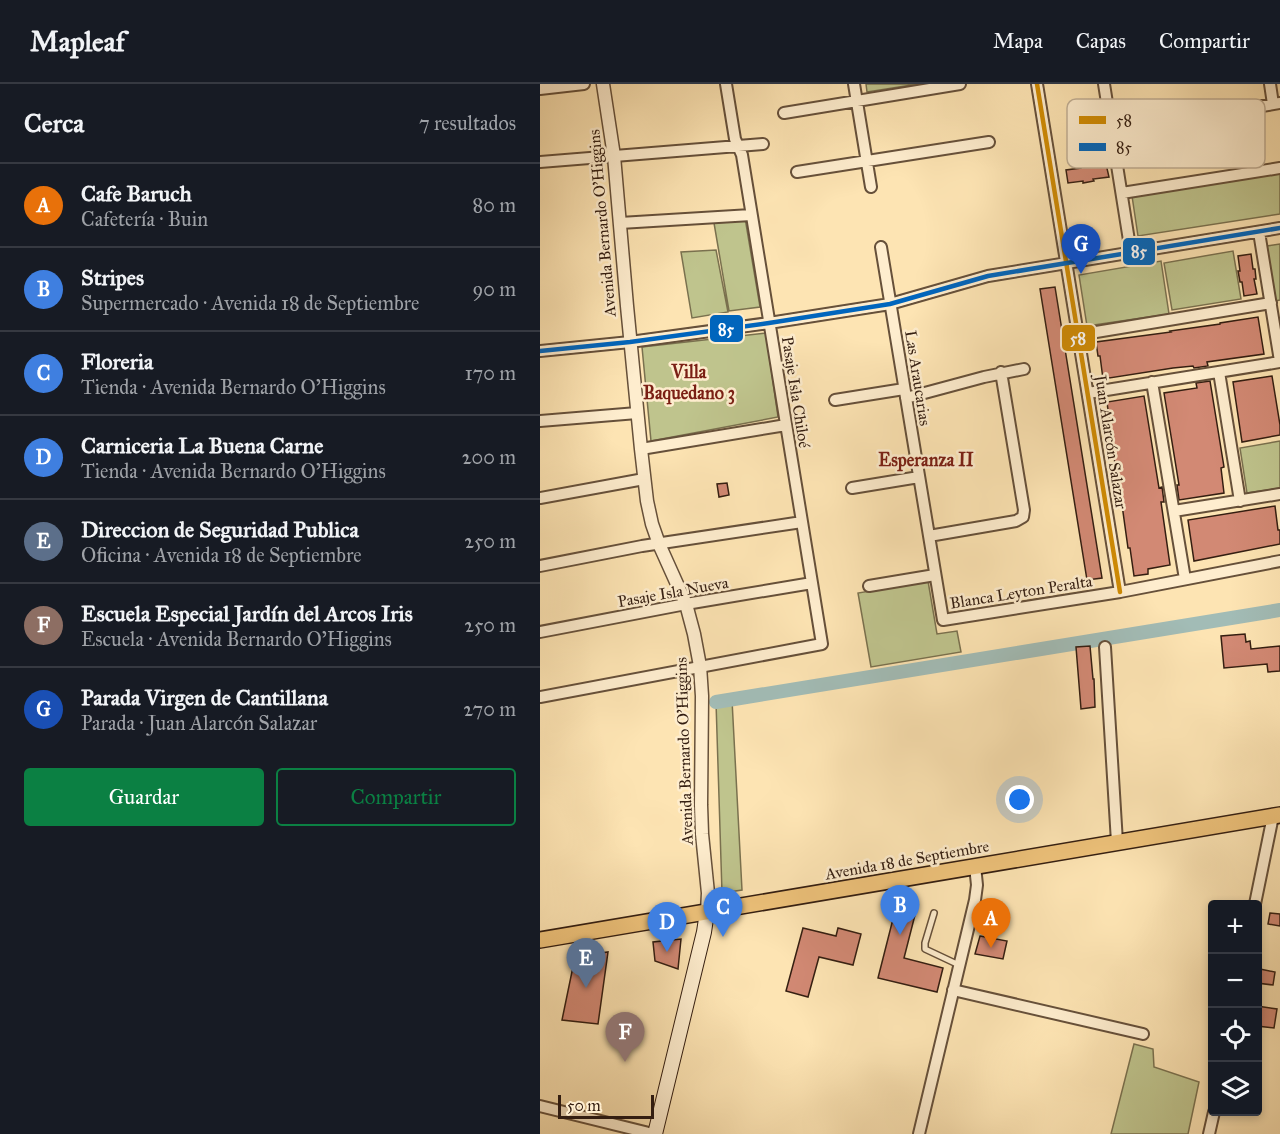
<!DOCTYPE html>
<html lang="es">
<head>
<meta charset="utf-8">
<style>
	body { margin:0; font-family:"IM FELL Great Primer",serif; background:#20242c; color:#f1f3f6 }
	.controls { position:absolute; right:18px; bottom:18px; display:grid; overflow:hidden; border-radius:6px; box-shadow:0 3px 9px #0003 }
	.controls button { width:54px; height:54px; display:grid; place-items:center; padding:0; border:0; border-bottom:2px solid #363941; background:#171b24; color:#f1f3f6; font:30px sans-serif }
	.scale { position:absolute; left:18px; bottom:15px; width:96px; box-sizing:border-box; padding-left:6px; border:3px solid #341e11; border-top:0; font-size:16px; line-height:21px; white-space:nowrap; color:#341e11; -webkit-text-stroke:4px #feedce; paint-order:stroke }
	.you { position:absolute; left:480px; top:716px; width:21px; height:21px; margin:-15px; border:4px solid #fff; border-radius:50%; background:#1a73e8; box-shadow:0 0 0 9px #1a73e833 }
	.badge { display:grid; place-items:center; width:39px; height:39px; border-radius:50%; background:#0b8043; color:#fff; font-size:20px; font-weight:700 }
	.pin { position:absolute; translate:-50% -50px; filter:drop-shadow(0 2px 3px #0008) }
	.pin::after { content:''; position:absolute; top:32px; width:21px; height:18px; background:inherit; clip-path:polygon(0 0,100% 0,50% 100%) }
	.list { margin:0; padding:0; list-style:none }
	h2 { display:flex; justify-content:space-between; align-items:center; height:78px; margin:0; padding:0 24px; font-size:26px }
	h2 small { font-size:20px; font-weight:400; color:#9ea1a6 }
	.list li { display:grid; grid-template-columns:39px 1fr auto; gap:18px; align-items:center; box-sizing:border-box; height:84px; padding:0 24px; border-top:2px solid #363941 }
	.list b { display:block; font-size:22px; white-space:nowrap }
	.list p { margin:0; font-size:20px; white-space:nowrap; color:#9ea1a6 }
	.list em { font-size:20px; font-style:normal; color:#9ea1a6 }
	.actions { display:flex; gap:12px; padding:18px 24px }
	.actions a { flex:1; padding:14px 0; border:2px solid #0b8043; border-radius:6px; text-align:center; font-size:21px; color:#0b8043 }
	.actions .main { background:#0b8043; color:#fff }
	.icon { flex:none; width:33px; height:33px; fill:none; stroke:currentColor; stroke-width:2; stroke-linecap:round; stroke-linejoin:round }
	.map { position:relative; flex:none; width:740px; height:1050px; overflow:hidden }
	header { display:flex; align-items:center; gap:36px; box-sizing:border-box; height:84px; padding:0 30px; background:#171b24; border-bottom:2px solid #363941 }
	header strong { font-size:28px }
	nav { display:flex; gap:33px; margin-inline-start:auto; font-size:21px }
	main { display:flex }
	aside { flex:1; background:#171b24 }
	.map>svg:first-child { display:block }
</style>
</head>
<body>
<header>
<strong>Mapleaf</strong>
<nav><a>Mapa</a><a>Capas</a><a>Compartir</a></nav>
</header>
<main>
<aside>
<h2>Cerca<small>7 resultados</small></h2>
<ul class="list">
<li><span class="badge" style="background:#e8710a">A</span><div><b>Cafe Baruch</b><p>Cafetería · Buin</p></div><em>80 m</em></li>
<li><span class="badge" style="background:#3f7fe0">B</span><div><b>Stripes</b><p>Supermercado · Avenida 18 de Septiembre</p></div><em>90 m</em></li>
<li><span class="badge" style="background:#3f7fe0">C</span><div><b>Floreria</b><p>Tienda · Avenida Bernardo O'Higgins</p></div><em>170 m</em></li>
<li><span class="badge" style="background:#3f7fe0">D</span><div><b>Carniceria La Buena Carne</b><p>Tienda · Avenida Bernardo O'Higgins</p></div><em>200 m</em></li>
<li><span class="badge" style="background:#5c6f8a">E</span><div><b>Direccion de Seguridad Publica</b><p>Oficina · Avenida 18 de Septiembre</p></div><em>250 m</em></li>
<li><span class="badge" style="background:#8d6e63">F</span><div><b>Escuela Especial Jardín del Arcos Iris</b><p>Escuela · Avenida Bernardo O'Higgins</p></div><em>250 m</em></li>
<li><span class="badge" style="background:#1a4fb4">G</span><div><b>Parada Virgen de Cantillana</b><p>Parada · Juan Alarcón Salazar</p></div><em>270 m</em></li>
</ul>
<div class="actions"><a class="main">Guardar</a><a>Compartir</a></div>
</aside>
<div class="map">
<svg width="740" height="1050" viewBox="0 0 740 1050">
	<rect width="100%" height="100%" fill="#fde4b3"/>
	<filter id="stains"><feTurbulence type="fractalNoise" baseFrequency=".00333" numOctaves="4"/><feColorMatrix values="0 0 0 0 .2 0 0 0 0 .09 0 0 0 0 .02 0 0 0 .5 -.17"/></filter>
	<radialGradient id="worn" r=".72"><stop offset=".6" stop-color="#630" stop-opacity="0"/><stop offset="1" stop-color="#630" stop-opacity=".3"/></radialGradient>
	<path fill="#bfc48d" stroke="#7a714f" stroke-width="1.5" d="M326,0H378L327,8Z
		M740,89V130L598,152L592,112Z
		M205,134L220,223L189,227L174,139Z
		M740,160V216L735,217L727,162Z
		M176,166L188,228L152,234L141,168Z
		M693,167L701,215L632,226L624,179Z
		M621,177L629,230L547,242L539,191Z
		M226,249L238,333L111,357L102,263Z
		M740,357V404L707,409L700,364Z
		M388,497L397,550L417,547L421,568L331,583L318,509Z
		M192,616L202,806L182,809L176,618Z
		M594,960L613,965L614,983L659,998L648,1050H571Z"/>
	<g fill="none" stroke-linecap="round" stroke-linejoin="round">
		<path stroke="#a2bcb6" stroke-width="14" d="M176,618L740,526"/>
	</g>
	<path fill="#d28974" stroke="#341e11" stroke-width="1.5" d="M551,80V82L566,80L569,93L553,95L554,97L543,99V97L528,99L526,86L541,84V82Z
		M711,170L713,185H715L716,195H714L717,210L704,212L702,198H700L698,187H700L698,172Z
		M515,203L562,494L547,496L500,205Z
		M718,233L724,270L667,278L668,282L654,284L653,282L633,284L563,295L560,272H558L556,258L631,248L630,247L680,240V239Z
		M732,292L740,341V351L702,358L693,298Z
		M670,297L684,383L681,384L684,409L639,416L637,401H639L624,309L657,304L656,299Z
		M604,312L619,404L622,403L624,418H621L630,481L608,485V490L594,492L590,464H588L578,392H577L574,374L567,318Z
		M187,399L189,411L179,413L177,400Z
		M735,422L738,446H740V460L654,477L648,436Z
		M705,550L706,558L710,557L711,565L740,562V587L728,588L727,580L684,584L681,552Z
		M550,562L553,595H554L555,623L541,625L536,563Z
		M376,827L364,874L403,884L397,908L338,894L354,831Z
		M730,829L740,830V842L728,840Z
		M263,844L296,852L298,844L321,850L313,881L279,873L268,913L246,907Z
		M440,852L467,857L463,875L435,870Z
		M141,855L138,885L115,877L113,858Z
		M68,868L58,940L22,936L35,873Z
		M720,885L735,888L733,901L717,899Z
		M717,922L737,925L734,944L717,942Z"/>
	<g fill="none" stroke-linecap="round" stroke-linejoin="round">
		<g stroke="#66503a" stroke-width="8">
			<path id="service" d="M394,829L385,859V865L419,881"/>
		</g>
		<g stroke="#66503a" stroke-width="14">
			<path id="minor" d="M314,0L331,103
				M497,0L580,508
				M564,0L591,169
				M730,0L733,20
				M0,5L44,0
				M244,29L420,0
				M572,47L740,19
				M0,78L223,60
				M257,88L449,58
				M582,109L740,84
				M80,139L211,131
				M719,148L740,277
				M341,163L403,536L580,508L740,477
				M538,251L731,219
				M0,267L90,258L229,239L350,220L448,192L740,144
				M679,288L700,417
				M612,298L645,495
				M548,309L740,278
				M366,314L444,293L484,285
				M295,316L364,305
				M0,337L97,329
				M101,365L246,341
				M312,404L379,393
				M0,414L104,395
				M634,427L740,410
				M389,452L476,437L483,433L484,426L461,288
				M0,482L102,462L262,438
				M329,502L395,491
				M0,548L146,520L272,499
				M565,563L577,758
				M0,613L282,560L202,71L195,55L186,0
				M715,820L733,732
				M413,906L603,950
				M0,1022L113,1050
				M379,1050L435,816L437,801L435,782
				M669,1050L674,1028"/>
		</g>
		<g stroke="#66503a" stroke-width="15">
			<path id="tertiary" d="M63,0L74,72L87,222L101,365L107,417L112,440L119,460L146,520L154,550L160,582L162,612L161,721L162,750L168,809L167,828"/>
		</g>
		<g stroke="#341e11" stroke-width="16">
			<path id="secondary" d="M115,1050L164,848L167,828"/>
		</g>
		<g stroke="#341e11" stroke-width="18">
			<path id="primary" d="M0,856L740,731"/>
		</g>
		<use href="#service" stroke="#feedce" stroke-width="5"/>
		<use href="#minor" stroke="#feedce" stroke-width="10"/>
		<use href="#tertiary" stroke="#feedce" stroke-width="12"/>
		<use href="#secondary" stroke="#feedce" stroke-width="14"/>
		<use href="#primary" stroke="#eec27a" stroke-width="15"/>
		<g stroke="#feedce" stroke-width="9">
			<path id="bus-1" d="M497,0L580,508"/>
		</g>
		<g stroke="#feedce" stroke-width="9">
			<path id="bus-2" d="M0,267L90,258L229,239L350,220L448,192L740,144"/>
		</g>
		<use href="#bus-1" stroke="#d08b03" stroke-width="4.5"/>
		<use href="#bus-2" stroke="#0065bd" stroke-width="4.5"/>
	</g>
	<g text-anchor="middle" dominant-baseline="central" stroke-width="5" stroke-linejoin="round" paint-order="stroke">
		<g font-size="16" fill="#341e11" stroke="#feedce">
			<text transform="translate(62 139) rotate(-95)">Avenida Bernardo O'Higgins</text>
			<text transform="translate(378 294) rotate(81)">Las Araucarias</text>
			<text transform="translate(256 308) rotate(81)">Pasaje Isla Chiloé</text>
			<text transform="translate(571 358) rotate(81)">Juan Alarcón Salazar</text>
			<text transform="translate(133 508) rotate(-10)">Pasaje Isla Nueva</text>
			<text transform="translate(481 508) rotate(-9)">Blanca Leyton Peralta</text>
			<text transform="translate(144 667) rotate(-92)">Avenida Bernardo O'Higgins</text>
			<text transform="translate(367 776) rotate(-10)">Avenida 18 de Septiembre</text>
		</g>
		<g font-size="18" font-weight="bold" fill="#7a1f14" stroke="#feedce">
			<text x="149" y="288">Villa<tspan x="149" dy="21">Baquedano 3</tspan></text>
			<text x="386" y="376">Esperanza II</text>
		</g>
	</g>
	<rect x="527" y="15" width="198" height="69" rx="9" fill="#feedce" stroke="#c1af95" stroke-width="1.5"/>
	<rect x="539" y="32" width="27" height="8" fill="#d08b03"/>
	<rect x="539" y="59" width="27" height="8" fill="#0065bd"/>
	<g font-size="16" fill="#341e11">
		<text x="576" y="42">58</text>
		<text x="576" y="69">85</text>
	</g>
	<g stroke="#feedce" stroke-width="2">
		<rect x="582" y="153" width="34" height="29" rx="6" fill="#0065bd"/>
		<rect x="169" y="230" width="35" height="29" rx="6" fill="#0065bd"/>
		<rect x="521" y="240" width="35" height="28" rx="6" fill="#d08b03"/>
	</g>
	<g font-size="16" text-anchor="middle" font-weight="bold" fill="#fff">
		<text x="599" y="173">85</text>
		<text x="186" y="251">85</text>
		<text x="538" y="260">58</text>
	</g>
	<rect width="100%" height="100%" filter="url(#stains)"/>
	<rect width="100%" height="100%" fill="url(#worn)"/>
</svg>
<div class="controls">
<button>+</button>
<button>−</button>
<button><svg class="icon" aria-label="locate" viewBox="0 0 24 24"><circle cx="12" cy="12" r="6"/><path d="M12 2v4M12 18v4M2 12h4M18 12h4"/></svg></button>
<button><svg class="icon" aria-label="layers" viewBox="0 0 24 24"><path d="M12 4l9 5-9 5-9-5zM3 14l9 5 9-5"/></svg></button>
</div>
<div class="scale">50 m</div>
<div class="you"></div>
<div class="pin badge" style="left:451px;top:864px;background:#e8710a">A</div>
<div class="pin badge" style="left:360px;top:851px;background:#3f7fe0">B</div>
<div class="pin badge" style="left:183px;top:853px;background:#3f7fe0">C</div>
<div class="pin badge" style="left:127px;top:868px;background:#3f7fe0">D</div>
<div class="pin badge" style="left:46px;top:904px;background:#5c6f8a">E</div>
<div class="pin badge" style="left:85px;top:978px;background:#8d6e63">F</div>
<div class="pin badge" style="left:541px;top:190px;background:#1a4fb4">G</div>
</div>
</main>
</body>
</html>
